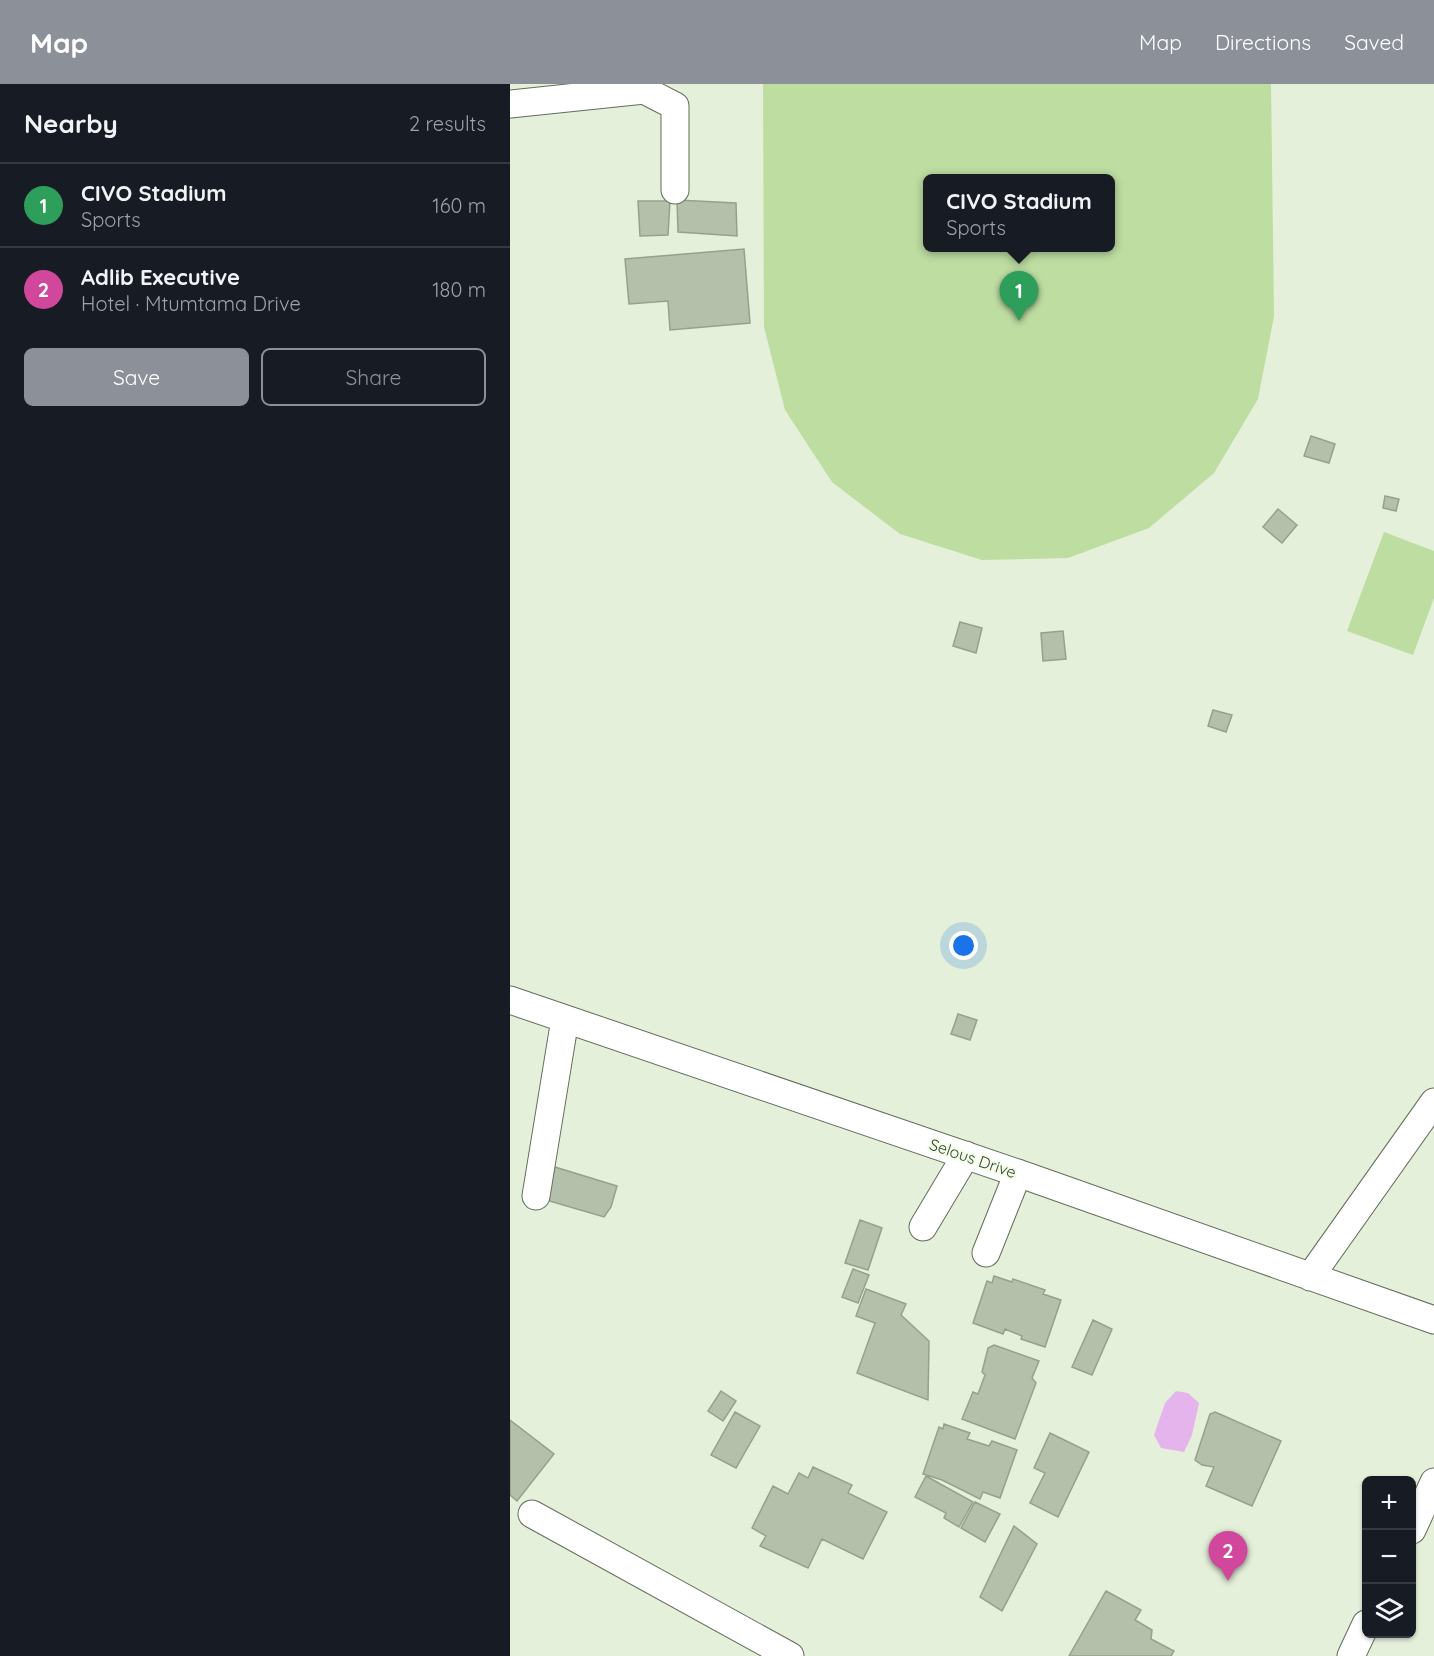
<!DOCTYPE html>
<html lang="en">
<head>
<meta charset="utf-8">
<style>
	body { margin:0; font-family:Quicksand,sans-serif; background:#242831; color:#f1f3f6 }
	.controls { position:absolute; right:18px; bottom:18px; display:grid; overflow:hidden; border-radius:9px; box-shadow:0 2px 4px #0004 }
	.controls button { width:54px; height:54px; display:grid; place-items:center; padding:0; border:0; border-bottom:2px solid #363941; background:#171b24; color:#f1f3f6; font:30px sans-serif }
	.you { position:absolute; left:454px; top:862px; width:21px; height:21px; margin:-15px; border:4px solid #fff; border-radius:50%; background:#1a73e8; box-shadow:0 0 0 9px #1a73e833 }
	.badge { display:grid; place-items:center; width:39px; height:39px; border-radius:50%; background:#8c9099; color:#fff; font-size:20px; font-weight:700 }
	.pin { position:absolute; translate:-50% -50px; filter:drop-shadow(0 2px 3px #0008) }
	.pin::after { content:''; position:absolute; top:32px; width:21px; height:18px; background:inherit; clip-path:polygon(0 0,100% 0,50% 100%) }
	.popup { position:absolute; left:413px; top:90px; width:192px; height:78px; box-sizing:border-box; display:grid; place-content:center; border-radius:9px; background:#171b24; filter:drop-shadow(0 2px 4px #0005); font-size:20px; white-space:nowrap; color:#9ea1a6 }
	.popup b { font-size:22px; color:#f1f3f6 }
	.popup::after { content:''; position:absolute; left:50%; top:100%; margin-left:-12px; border:12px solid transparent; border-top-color:#171b24 }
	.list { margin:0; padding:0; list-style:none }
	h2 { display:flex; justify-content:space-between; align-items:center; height:78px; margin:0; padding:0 24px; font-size:26px }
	h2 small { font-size:20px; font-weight:400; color:#9ea1a6 }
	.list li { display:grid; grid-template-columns:39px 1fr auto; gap:18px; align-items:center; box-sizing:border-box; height:84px; padding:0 24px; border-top:2px solid #363941 }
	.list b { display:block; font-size:22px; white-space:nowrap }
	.list p { margin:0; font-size:20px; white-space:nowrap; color:#9ea1a6 }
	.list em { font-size:20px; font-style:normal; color:#9ea1a6 }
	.actions { display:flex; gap:12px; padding:18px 24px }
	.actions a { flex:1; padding:14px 0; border:2px solid #8c9099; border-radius:9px; text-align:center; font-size:21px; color:#8c9099 }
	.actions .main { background:#8c9099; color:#fff }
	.icon { flex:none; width:33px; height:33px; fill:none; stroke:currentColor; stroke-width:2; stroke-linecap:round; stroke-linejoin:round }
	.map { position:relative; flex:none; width:924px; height:1572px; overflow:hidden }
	header { display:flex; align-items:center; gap:36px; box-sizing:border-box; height:84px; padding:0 30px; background:#8c9099; color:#fff }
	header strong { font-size:28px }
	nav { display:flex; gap:33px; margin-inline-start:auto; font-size:21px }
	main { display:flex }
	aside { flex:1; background:#171b24 }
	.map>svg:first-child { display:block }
</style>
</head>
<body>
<header>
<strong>Map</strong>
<nav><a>Map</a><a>Directions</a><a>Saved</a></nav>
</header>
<main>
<aside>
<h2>Nearby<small>2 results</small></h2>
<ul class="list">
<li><span class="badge" style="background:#2e9e5b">1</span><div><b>CIVO Stadium</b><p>Sports</p></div><em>160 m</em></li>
<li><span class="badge" style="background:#d1479c">2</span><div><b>Adlib Executive</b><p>Hotel · Mtumtama Drive</p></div><em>180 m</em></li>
</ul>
<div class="actions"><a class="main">Save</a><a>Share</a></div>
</aside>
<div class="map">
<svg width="924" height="1572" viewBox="0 0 924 1572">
	<rect width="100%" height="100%" fill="#e4f0da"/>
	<path fill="#bddda1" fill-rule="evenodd" d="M253,0H761L764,232L748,315L704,389L639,444L558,474L472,476L390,450L322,398L275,326L254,243ZM418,94H600V164H418Z
		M874,448L924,467V514L903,571L837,547Z"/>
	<path fill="#e5b4ec" d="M666,1307L678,1309L689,1319L682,1351L674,1368L651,1364L644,1351L655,1319Z"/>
	<path fill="#b4c0aa" stroke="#96a18c" stroke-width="1.5" d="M167,116L226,119L227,152L168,148Z
		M128,117H160L158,151L130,152Z
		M234,165L240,239L160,246L158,217L119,220L115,175Z
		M801,352L825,360L819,379L794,372Z
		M875,412L889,415L886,427L873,424Z
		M768,425L787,441L772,459L753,443Z
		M450,538L472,544L466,569L443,562Z
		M553,547L556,575L533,577L531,549Z
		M703,626L722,631L716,648L698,642Z
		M448,930L467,936L460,956L441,950Z
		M45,1083L107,1102L101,1123L94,1133L36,1116Z
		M350,1136L372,1144L358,1186L335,1179Z
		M343,1185L359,1191L348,1219L332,1213Z
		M484,1192L502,1198L503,1195L535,1206L533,1210L551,1216L535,1263L511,1255L512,1252L495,1245L493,1250L463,1239L477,1197L482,1199Z
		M356,1205L396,1220L391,1231L419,1257L418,1316L347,1289L365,1239L346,1232Z
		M583,1236L602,1245L582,1291L562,1283Z
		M484,1261L529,1277L522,1294L526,1299L505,1355L452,1335L463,1308L468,1310L475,1291L472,1288L478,1264Z
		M211,1307L226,1317L213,1337L198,1327Z
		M225,1328L250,1342L226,1384L201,1371Z
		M705,1328L771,1357L742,1422L696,1402L704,1383L692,1381L685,1376L700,1330Z
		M0,1336L44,1370L7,1417L0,1411Z
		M434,1340L460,1349L457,1355L479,1362L482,1357L507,1366L490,1414L473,1408L470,1415L432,1396L413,1390L429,1343L433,1345Z
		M540,1349L579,1368L548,1433L520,1419L535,1389L524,1384Z
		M303,1383L342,1401L338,1409L377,1428L353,1475L312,1455L298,1484L250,1462L256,1452L242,1444L263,1402L278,1410L289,1389L298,1394Z
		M416,1392L463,1418L449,1443L434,1434L436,1429L405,1413Z
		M465,1418L490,1430L475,1458L451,1444Z
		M504,1442L527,1460L492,1527L470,1513Z
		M596,1507L631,1526L625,1536L642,1546L641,1555L664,1567L661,1572H559Z"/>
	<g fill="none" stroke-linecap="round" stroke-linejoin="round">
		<g stroke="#636d5a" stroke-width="29">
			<path id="minor" d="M0,20L134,6L165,22V106
				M0,916L519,1093L924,1236
				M26,1112L55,935
				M413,1143L456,1071
				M476,1169L508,1089
				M800,1193L924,1018
				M22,1430L280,1572
				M902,1446L924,1398
				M841,1572L856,1540"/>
		</g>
		<use href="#minor" stroke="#fff" stroke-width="27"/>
	</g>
	<g text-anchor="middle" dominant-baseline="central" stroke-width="4.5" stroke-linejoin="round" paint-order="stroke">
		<g font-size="16" fill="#3a3e36" stroke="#f1fde7">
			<text transform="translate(463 1074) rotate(19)">Selous Drive</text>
		</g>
	</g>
</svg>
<div class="controls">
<button>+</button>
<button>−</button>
<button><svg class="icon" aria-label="layers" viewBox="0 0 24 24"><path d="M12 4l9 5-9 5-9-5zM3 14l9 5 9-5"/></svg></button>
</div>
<div class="you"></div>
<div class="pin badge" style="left:509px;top:237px;background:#2e9e5b">1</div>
<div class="popup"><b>CIVO Stadium</b>Sports</div>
<div class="pin badge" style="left:718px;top:1497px;background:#d1479c">2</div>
</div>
</main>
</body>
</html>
